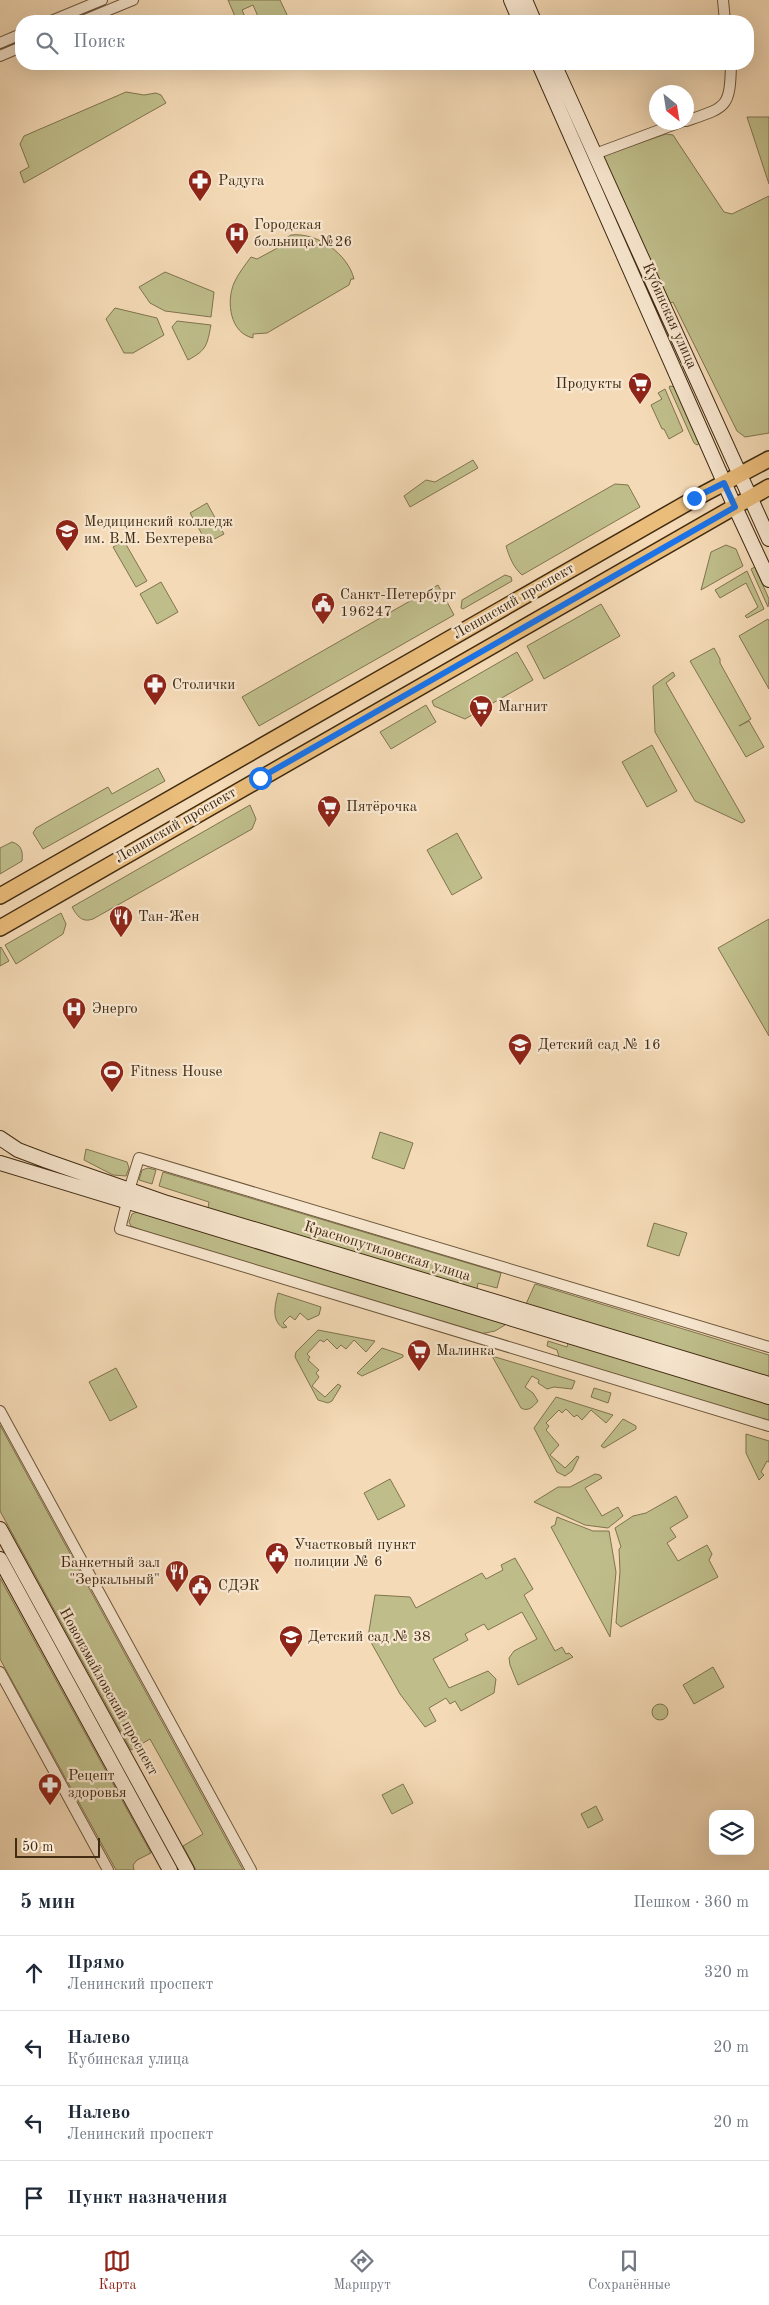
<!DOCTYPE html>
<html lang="ru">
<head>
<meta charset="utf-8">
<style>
	body { margin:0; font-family:"Old Standard TT",serif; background:#f6f6f7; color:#1f2937 }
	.controls { position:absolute; right:15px; bottom:15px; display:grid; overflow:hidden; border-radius:10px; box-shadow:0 5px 20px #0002 }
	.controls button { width:45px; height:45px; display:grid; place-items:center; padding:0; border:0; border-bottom:1px solid #e0e1e3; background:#fff; color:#1f2937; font:25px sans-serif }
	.compass { position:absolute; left:649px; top:85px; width:45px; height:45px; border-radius:50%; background:#fff; box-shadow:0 5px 20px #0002; rotate:150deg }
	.scale { position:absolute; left:15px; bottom:12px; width:85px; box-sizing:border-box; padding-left:5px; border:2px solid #412b12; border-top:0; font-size:14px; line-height:18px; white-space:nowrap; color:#412b12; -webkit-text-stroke:4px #f8e7d0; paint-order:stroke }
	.stop { position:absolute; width:15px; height:15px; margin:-11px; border:4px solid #1a73e8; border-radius:50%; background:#fff }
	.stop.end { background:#1a73e8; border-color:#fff; box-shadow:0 1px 5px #0008 }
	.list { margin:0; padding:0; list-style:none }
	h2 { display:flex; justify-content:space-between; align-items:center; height:65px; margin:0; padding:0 20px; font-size:21px }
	h2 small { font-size:16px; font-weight:400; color:#747a83 }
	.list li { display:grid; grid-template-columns:32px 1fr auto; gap:15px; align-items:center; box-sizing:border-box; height:75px; padding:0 20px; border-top:1px solid #e0e1e3 }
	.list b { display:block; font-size:19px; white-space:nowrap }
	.list p { margin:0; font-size:16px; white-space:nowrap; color:#747a83 }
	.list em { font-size:16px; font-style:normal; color:#747a83 }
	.icon { flex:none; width:28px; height:28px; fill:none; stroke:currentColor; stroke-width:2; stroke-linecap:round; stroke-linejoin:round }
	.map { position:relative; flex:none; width:769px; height:1870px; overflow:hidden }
	.search { position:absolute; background:#fff; box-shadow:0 5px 20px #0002; left:15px; right:15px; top:15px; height:55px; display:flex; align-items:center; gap:12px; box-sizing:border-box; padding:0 18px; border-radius:20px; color:#747a83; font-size:19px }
	.sheet { height:365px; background:#fff }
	nav { display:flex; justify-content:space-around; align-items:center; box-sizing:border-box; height:70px; border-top:1px solid #e0e1e3; background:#fff; font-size:14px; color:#747a83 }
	nav a { display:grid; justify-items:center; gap:2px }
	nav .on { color:#8f2418 }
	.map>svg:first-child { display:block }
</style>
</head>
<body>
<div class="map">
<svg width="769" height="1870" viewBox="0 0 769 1870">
	<rect width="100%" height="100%" fill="#f4dab6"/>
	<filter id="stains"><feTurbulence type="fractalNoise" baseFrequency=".004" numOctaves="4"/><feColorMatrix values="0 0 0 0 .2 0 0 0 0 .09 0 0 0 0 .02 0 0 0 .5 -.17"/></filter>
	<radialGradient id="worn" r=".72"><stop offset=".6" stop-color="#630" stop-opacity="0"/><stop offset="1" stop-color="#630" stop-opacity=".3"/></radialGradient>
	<path fill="#bfbe8b" stroke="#80744e" d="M228,0H280L290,21H260L253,5L242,10L246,19L237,21Z
		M126,92L144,95L156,93L161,95L166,103L24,183L20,172L29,167L20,144L24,136Z
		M747,117H769V184Z
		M666,134L673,135L724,212L732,214L769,196V433L745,437L737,431L673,302L668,304L602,156Z
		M291,235C317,232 348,254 354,279H351L349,285L267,333L253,334V338C230,333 226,302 234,283C238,274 245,265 251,257L257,259L285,244L283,240Z
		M165,272L214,292L211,317L165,311L150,303L139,287Z
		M115,308L157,318L164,335L133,353H124L106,319Z
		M177,321L211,325C207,345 207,350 188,360L172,327Z
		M670,386L675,387L700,443L697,445L694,443L669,387Z
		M665,389L683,431L669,439L664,429H662L651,405L662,399L658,393Z
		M473,460L478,468L410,507L404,496L426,480L435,482Z
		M615,484L628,485L640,507L522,575C513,567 509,556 506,546Z
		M207,503L224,534L207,543L190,513Z
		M124,541L147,581L136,587L113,547Z
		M726,545L736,549L743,566L701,590L711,552Z
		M755,567L769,599L768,607L751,569Z
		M747,571L764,609L747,618L745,616L758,607L746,583L720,598L715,590Z
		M505,575L511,577L512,581L463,609L461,608L462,600Z
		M161,582L178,612L157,624L140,594Z
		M438,585L454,615L259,726L242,697Z
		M601,604L620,636L544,679L527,646Z
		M768,619L769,621V689L739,636Z
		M714,648L720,659V663L751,719L739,726L749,721L764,747L746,757L690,661Z
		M517,652L533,680L465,719L434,706L432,701Z
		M673,672L675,676L666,683L745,821L742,823L695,801L655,732L653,686Z
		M426,705L436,722L391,749L380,732Z
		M652,745L677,791L647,807L622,762Z
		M158,768L165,781L43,849L33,833L36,828L108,787L112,794Z
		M250,805L256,819L252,829L93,919C82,923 77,916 72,907Z
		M457,833L482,878L452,895L427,850Z
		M12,842C22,845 23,852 22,861L0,874V848Z
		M61,913L66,924L63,934L16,964L5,945Z
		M769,919V1036L718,948Z
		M1,947L9,961L0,966V948Z
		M380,1132L413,1143L404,1169L372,1158Z
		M86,1149L127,1162L129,1168L126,1176L113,1175L84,1160Z
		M148,1168L156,1170L152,1184L139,1180L142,1170Z
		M163,1172L501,1273L497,1288L478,1283L477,1289L208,1208L209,1202L159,1186Z
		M137,1212L502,1323L505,1325L495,1331L480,1334L141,1230L131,1226L129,1222L132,1214Z
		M654,1223L687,1233L679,1256L647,1246Z
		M535,1284L769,1355V1378L526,1304Z
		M278,1293L321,1307L319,1315L308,1320L300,1313L295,1320L290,1316L283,1323L287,1327L283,1328C271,1320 275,1305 278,1293Z
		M318,1330L375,1341L366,1352L354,1340L346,1349L341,1345L337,1349L327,1339L324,1342L320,1340L307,1354L310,1357L308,1360L319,1370L316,1373L319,1377L312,1386L325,1397L338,1384L341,1386L332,1401L328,1403L318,1400L295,1357L296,1352Z
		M548,1341L567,1347L568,1343L769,1403V1421L559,1357L557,1350L547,1346Z
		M382,1348L403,1355V1357L362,1376L357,1373Z
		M492,1356L575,1381L572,1389L554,1387L547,1389L538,1383L539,1380L532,1376L525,1387L533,1393L538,1401C533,1407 528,1412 521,1408Z
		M116,1368L137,1407L110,1421L89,1382Z
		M594,1388L611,1393L608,1403L591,1397Z
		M556,1397L613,1415L606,1423L591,1410L582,1420L577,1415L574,1417L566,1409L562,1413L559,1410L546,1423L549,1426L546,1430L559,1445L550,1455L565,1468L577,1456L579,1457L572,1471L565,1476L557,1472L534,1428Z
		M623,1419L636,1426V1429L604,1448L601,1446Z
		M0,1425L243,1870H196L183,1846L203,1834L150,1739L131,1750L0,1511Z
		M746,1434L769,1441V1462L767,1461L761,1472L764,1475L759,1480L746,1453Z
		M595,1474L600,1475L602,1478L585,1488L602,1516L618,1507L623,1516L608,1528L585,1525L534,1502L558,1487H570Z
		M390,1479L405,1506L378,1520L364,1493Z
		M676,1496L688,1517L670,1528L676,1537L667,1543L678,1561L707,1545L712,1554L709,1560L718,1577L621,1627L616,1623L620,1571L619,1549L621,1547L615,1528L633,1516L646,1513Z
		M557,1517L593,1531H609L616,1572L610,1637L551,1527L555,1525Z
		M515,1558L533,1589L524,1595L555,1651L562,1647L566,1654L569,1653L573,1657L518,1685L510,1665L509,1658L514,1651L537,1639L522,1612L488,1630L484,1624L465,1634L468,1640L433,1659L449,1688L488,1671L496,1679L494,1693L461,1711L455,1701L450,1704L446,1698L429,1708L436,1721L425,1727L400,1694L368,1637L375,1595L410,1597L416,1608L482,1573L486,1579L503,1570L501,1565Z
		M0,1578L151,1853L137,1860L133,1865L134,1870H116L0,1659Z
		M713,1667L724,1687L694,1704L683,1685Z
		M652 1712a8 8 0 1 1 16 0a8 8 0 1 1-16 0Z
		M403,1784L413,1803L392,1814L382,1795Z
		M596,1806L603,1820L588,1828L581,1814Z"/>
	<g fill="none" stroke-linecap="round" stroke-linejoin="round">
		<g stroke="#6e573b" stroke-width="12">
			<path id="street" d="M723,0L725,21
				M51,21L102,0
				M82,21L133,0
				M0,43L21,34
				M0,56L21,47
				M686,121C727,107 730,108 731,64
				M595,154L681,122
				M129,1190L139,1158L769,1347
				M127,1202L120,1229L769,1426
				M0,1411L251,1870
				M0,1672L108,1870"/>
		</g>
		<g stroke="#412b12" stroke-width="16">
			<path id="secondary" d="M511,0L520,21
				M525,0L534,21
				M539,64L735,507L769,580
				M554,64L769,539
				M0,1138L18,1150L47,1161L167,1203L769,1384
				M0,1163L769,1397
				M0,1529L187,1870
				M0,1559L170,1870"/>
		</g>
		<g stroke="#412b12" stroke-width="18">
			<path id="primary" d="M0,896L694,499L769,459
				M0,928L769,487"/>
		</g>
		<use href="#street" stroke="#f8e7d0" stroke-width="10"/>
		<use href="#secondary" stroke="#f8e7d0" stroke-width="14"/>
		<use href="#primary" stroke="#eabd7b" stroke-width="15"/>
	</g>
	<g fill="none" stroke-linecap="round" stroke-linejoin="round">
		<path stroke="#1a73e8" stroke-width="6" d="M260,778L735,507L724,483L694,498"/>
	</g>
	<defs>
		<g id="pharmacy-pin" transform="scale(1.25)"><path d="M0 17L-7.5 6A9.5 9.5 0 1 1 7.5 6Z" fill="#8f2418" stroke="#f8e7d0"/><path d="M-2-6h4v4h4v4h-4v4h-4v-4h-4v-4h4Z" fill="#fff"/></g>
		<g id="hospital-pin" transform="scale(1.25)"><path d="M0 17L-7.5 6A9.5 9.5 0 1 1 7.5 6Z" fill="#8f2418" stroke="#f8e7d0"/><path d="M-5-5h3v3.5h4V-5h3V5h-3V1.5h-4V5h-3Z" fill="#fff"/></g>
		<g id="supermarket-pin" transform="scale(1.25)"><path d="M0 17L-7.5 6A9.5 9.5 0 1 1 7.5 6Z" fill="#8f2418" stroke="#f8e7d0"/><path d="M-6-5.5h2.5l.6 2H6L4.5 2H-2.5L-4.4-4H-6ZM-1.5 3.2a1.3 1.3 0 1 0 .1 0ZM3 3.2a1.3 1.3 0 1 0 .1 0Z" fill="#fff"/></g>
		<g id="university-pin" transform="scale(1.25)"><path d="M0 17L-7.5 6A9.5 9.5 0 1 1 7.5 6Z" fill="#8f2418" stroke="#f8e7d0"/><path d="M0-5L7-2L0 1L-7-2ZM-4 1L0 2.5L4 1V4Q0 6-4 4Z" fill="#fff"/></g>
		<g id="civic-pin" transform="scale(1.25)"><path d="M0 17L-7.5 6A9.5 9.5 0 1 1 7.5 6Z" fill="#8f2418" stroke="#f8e7d0"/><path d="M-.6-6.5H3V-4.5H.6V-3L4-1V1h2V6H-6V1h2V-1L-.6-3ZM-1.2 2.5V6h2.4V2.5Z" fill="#fff"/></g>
		<g id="restaurant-pin" transform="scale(1.25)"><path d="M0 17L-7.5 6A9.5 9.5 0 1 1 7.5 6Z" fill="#8f2418" stroke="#f8e7d0"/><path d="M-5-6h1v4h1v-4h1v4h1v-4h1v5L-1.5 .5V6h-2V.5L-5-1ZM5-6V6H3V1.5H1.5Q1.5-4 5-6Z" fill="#fff"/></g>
		<g id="school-pin" transform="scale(1.25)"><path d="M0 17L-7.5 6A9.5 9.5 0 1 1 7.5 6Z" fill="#8f2418" stroke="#f8e7d0"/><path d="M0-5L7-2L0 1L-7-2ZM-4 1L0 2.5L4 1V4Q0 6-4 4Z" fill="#fff"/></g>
		<g id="stadium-pin" transform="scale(1.25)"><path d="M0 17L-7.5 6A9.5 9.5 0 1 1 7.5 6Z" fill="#8f2418" stroke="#f8e7d0"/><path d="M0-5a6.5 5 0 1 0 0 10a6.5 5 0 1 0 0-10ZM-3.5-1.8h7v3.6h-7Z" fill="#fff"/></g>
	</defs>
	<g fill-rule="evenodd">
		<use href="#pharmacy-pin" x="200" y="181"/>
		<use href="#hospital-pin" x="237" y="234"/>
		<use href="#supermarket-pin" x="640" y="384"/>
		<use href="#university-pin" x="67" y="531"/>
		<use href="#civic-pin" x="323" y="604"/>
		<use href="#pharmacy-pin" x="155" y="685"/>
		<use href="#supermarket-pin" x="481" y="707"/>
		<use href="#supermarket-pin" x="329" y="807"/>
		<use href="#restaurant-pin" x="121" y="917"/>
		<use href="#hospital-pin" x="74" y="1009"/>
		<use href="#school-pin" x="520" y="1045"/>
		<use href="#stadium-pin" x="112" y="1072"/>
		<use href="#supermarket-pin" x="419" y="1351"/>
		<use href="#civic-pin" x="277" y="1554"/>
		<use href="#restaurant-pin" x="177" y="1572"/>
		<use href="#civic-pin" x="200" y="1586"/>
		<use href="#school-pin" x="291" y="1637"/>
		<use href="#pharmacy-pin" x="50" y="1785"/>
	</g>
	<g text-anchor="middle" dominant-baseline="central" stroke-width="4.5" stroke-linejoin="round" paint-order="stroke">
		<g font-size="15" fill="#412b12" stroke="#f8e7d0" text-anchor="start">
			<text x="218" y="181">Радуга</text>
			<text x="254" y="225">Городская<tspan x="254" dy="17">больница №26</tspan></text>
			<text x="622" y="384" text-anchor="end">Продукты</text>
			<text x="84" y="522">Медицинский колледж<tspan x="84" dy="17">им. В.М. Бехтерева</tspan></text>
			<text x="340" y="595">Санкт-Петербург<tspan x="340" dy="17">196247</tspan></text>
			<text x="172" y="685">Столички</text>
			<text x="498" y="707">Магнит</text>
			<text x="346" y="807">Пятёрочка</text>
			<text x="138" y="917">Тан-Жен</text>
			<text x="92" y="1009">Энерго</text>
			<text x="538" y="1045">Детский сад № 16</text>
			<text x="130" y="1072">Fitness House</text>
			<text x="436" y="1351">Малинка</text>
			<text x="294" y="1545">Участковый пункт<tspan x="294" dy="17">полиции № 6</tspan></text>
			<text x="160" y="1563" text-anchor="end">Банкетный зал<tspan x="160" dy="17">"Зеркальный"</tspan></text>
			<text x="218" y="1586">СДЭК</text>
			<text x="308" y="1637">Детский сад № 38</text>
			<text x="68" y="1776">Рецепт<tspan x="68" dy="17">здоровья</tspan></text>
		</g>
		<g font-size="15" fill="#412b12" stroke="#f8e7d0">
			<text transform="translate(669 316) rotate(66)">Кубинская улица</text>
			<text transform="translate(514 602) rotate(-30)">Ленинский проспект</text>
			<text transform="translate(176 826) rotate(-30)">Ленинский проспект</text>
			<text transform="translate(387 1252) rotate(17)">Краснопутиловская улица</text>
			<text transform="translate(108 1692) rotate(61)">Новоизмайловский проспект</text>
		</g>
	</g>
	<rect width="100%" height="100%" filter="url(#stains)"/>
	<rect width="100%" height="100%" fill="url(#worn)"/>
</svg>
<div class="controls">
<button><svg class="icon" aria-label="layers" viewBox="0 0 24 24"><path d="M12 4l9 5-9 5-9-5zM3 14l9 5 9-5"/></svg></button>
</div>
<svg class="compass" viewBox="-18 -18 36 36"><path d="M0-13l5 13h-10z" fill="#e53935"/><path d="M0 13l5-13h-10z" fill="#747a83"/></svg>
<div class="scale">50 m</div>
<div class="stop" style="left:260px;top:778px"></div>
<div class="stop end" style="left:694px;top:498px"></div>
<div class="search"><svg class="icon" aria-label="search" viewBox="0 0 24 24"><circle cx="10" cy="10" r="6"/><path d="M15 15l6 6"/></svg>Поиск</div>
</div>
<section class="sheet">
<h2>5 мин<small>Пешком · 360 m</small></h2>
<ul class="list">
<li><svg class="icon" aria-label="ahead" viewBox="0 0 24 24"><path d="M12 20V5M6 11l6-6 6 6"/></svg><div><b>Прямо</b><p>Ленинский проспект</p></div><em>320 m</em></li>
<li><svg class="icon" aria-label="left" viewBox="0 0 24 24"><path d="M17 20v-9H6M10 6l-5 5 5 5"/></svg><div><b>Налево</b><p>Кубинская улица</p></div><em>20 m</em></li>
<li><svg class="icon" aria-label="left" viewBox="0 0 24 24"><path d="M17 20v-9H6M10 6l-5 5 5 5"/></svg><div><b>Налево</b><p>Ленинский проспект</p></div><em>20 m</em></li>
<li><svg class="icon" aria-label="arrive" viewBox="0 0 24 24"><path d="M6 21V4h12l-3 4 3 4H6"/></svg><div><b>Пункт назначения</b></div></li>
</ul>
</section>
<nav>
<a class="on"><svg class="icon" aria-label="map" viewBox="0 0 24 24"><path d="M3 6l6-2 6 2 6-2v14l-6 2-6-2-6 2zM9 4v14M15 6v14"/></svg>Карта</a>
<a><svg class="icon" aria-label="directions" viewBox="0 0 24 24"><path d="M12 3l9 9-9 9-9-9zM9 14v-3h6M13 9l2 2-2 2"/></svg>Маршрут</a>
<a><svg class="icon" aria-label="saved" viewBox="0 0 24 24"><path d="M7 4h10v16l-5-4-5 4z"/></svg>Сохранённые</a>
</nav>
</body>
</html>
